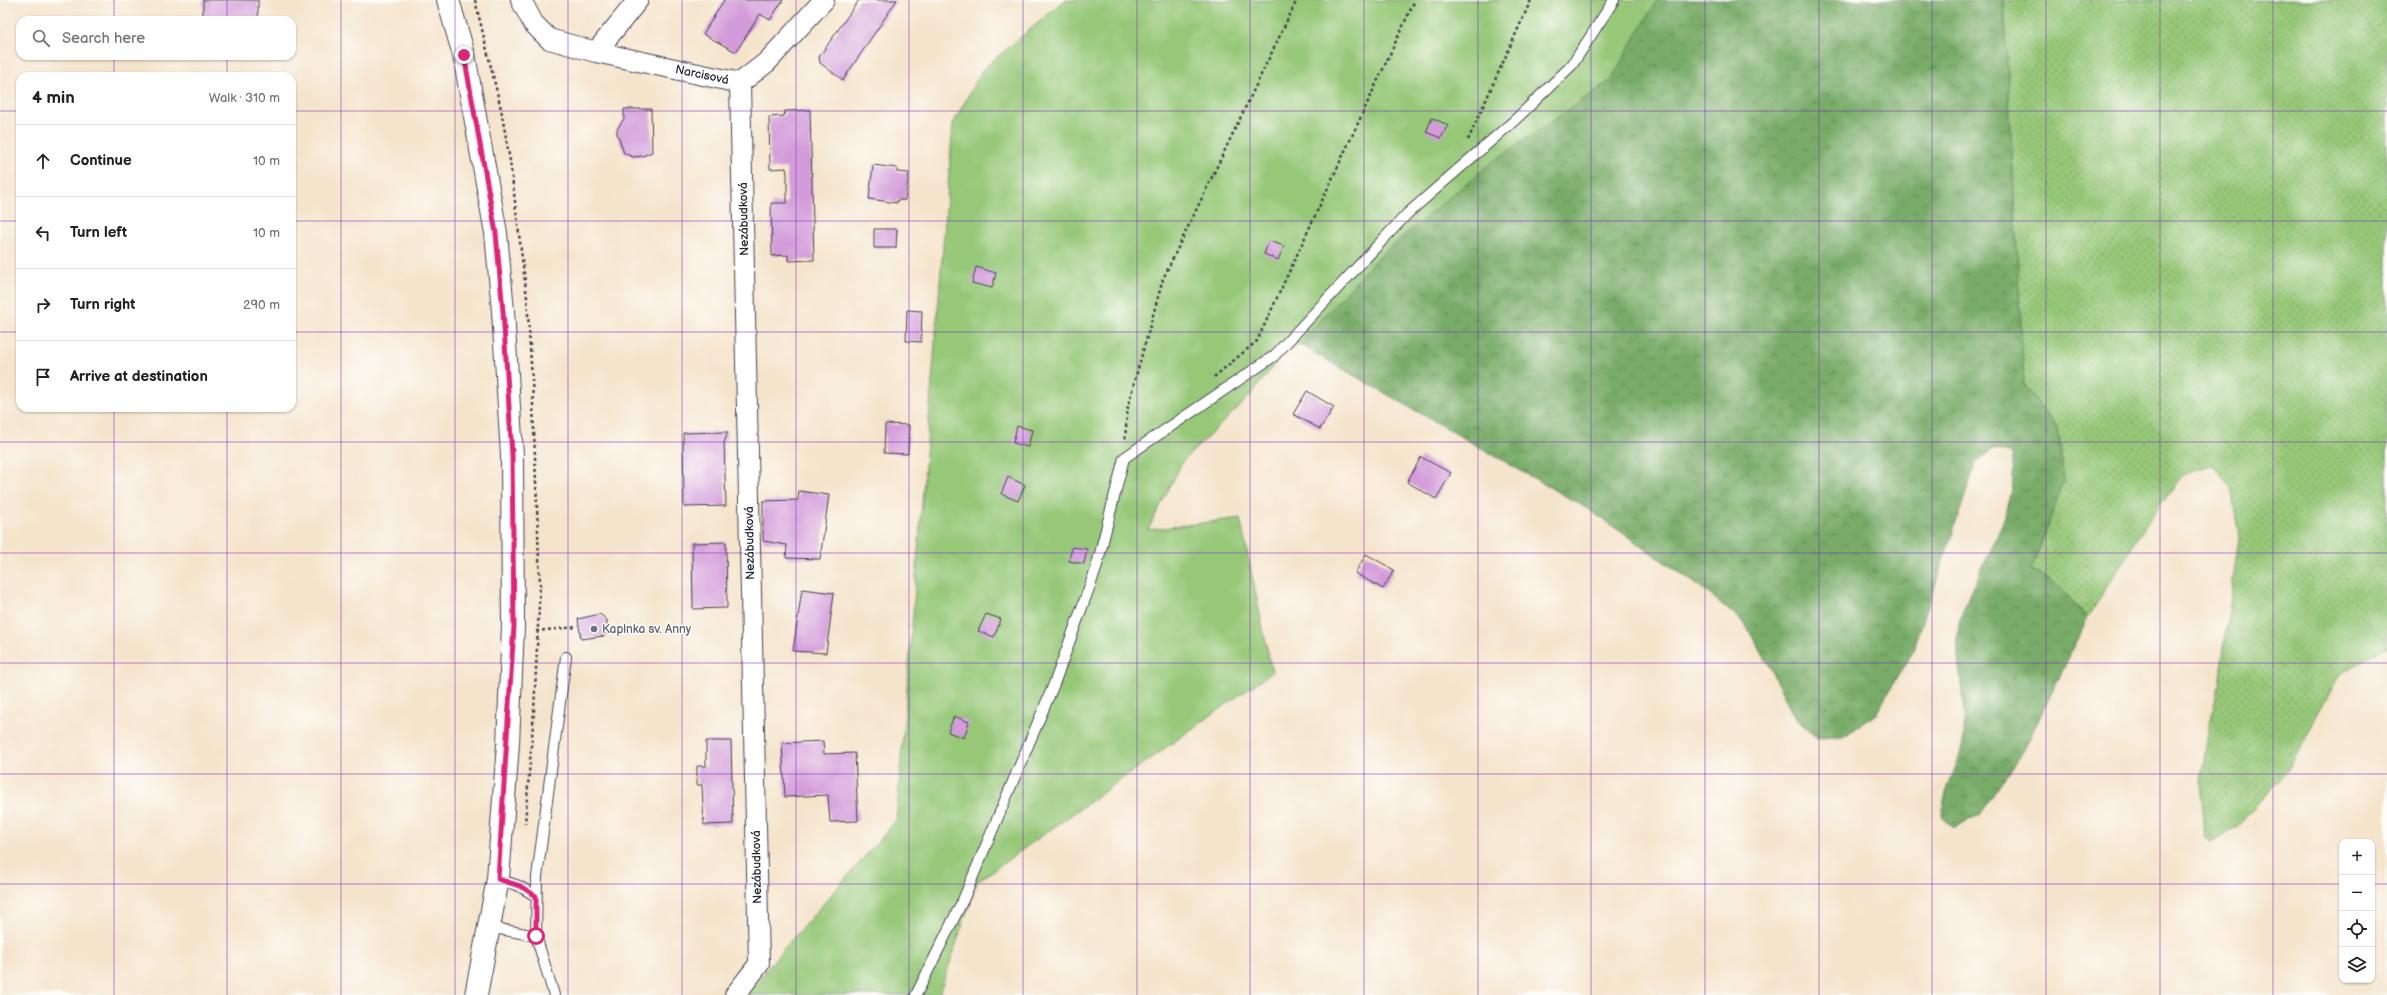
<!DOCTYPE html>
<html lang="en">
<head>
<meta charset="utf-8">
<style>
	body { margin:0; font-family:"Balsamiq Sans",sans-serif; background:#f6f6f6; color:#222 }
	.controls { position:absolute; right:12px; bottom:12px; display:grid; overflow:hidden; border-radius:8px; box-shadow:0 1px 3px #0004 }
	.controls button { width:36px; height:36px; display:grid; place-items:center; padding:0; border:0; border-bottom:1px solid #e0e0e0; background:#fff; color:#222; font:20px sans-serif }
	.stop { position:absolute; width:12px; height:12px; margin:-9px; border:3px solid #db2777; border-radius:50%; background:#fff }
	.stop.end { background:#db2777; border-color:#fff; box-shadow:0 1px 4px #0008 }
	.list { margin:0; padding:0; list-style:none }
	h2 { display:flex; justify-content:space-between; align-items:center; height:52px; margin:0; padding:0 16px; font-size:17px }
	h2 small { font-size:13px; font-weight:400; color:#767676 }
	.list li { display:grid; grid-template-columns:26px 1fr auto; gap:12px; align-items:center; box-sizing:border-box; height:72px; padding:0 16px; border-top:1px solid #e0e0e0 }
	.list b { display:block; font-size:15px; white-space:nowrap }
	.list em { font-size:13px; font-style:normal; color:#767676 }
	.icon { flex:none; width:22px; height:22px; fill:none; stroke:currentColor; stroke-width:2; stroke-linecap:round; stroke-linejoin:round }
	.map { position:relative; flex:none; width:2387px; height:995px; overflow:hidden }
	.search { position:absolute; background:#fff; box-shadow:0 1px 3px #0004; left:16px; top:16px; width:280px; height:44px; display:flex; align-items:center; gap:10px; box-sizing:border-box; padding:0 14px; border-radius:12px; color:#767676; font-size:15px }
	.panel { position:absolute; background:#fff; box-shadow:0 1px 3px #0004; left:16px; top:72px; width:280px; height:340px; border-radius:12px }
	.map>svg:first-child { display:block }
</style>
</head>
<body>
<div class="map">
<svg width="2387" height="995" viewBox="0 0 2387 995">
	<defs>
		<pattern id="grass-dots" width="8" height="8" patternUnits="userSpaceOnUse"><rect width="8" height="8" fill="#96c878"/><path d="M2 2h.1M6 6h.1" fill="none" stroke="#7aa264" stroke-width="1.8" stroke-linecap="round"/></pattern>
		<pattern id="forest-crowns" width="20" height="18" patternUnits="userSpaceOnUse"><rect width="20" height="18" fill="#78ac68"/><path d="M2 6a3 3 0 1 1 6 0M12 15a3 3 0 1 1 6 0" fill="none" stroke="#628c57"/></pattern>
	</defs>
	<rect width="100%" height="100%" fill="#fdfcf7"/>
	<filter id="ink" filterUnits="userSpaceOnUse"><feTurbulence type="fractalNoise" baseFrequency=".025" numOctaves="2"/><feDisplacementMap in="SourceGraphic" scale="8" xChannelSelector="R" yChannelSelector="G"/><feConvolveMatrix kernelMatrix="1 2 1 2 8 2 1 2 1" color-interpolation-filters="sRGB"/></filter>
	<filter id="wash" filterUnits="userSpaceOnUse"><feTurbulence type="fractalNoise" baseFrequency=".012" numOctaves="4" result="noise"/><feDisplacementMap in="SourceGraphic" scale="16" xChannelSelector="R" yChannelSelector="G"/><feGaussianBlur stdDeviation="0.9" result="paint"/><feColorMatrix in="noise" values="0 0 0 0 0 0 0 0 0 0 0 0 0 0 0 0 0 1.4 0 .05"/><feComposite in="paint" operator="in"/></filter>
	<g filter="url(#wash)">
		<rect width="100%" height="100%" fill="#f5e4cc"/>
		<path fill="url(#grass-dots)" stroke="#5c755a" d="M2004,0H2387V648L2381,650L2339,676L2286,773L2238,826L2211,842L2205,837L2201,782L2208,732L2219,684L2239,537L2231,488L2213,464L2185,473L2151,517L2088,618L2057,584L2031,570L2064,481L2058,428L2024,385Z"/>
		<path fill="url(#forest-crowns)" stroke="#4d6752" d="M1657,0H2004L2024,385L2058,428L2064,481L2031,570L2057,584L2088,618L2024,750L1979,815L1953,828L1942,817C1942,788 1961,764 1964,736C1967,698 1953,661 1959,624C1960,614 1967,603 1971,593C1989,549 2020,504 2012,454L1993,448L1976,463L1914,648L1876,714L1843,737L1817,738L1794,717L1768,664L1745,624L1706,591L1591,511L1299,344L1378,257L1488,165L1610,81Z"/>
		<path fill="#96c878" stroke="#5c755a" d="M1065,0H1657L1610,81L1488,165L1378,257L1299,344L1282,355L1250,396L1183,461L1148,530L1240,518L1272,672L977,882L939,995H747L774,960L896,821L953,124L982,70Z"/>
		<g id="blocks">
			<path fill="#d39bda" d="M203,0H258V20H203Z
				M724,0H783L770,20L760,14L736,52L703,34Z
				M859,0H897L843,80L820,63L819,57Z
				M624,109H651L652,152L643,156L633,157L624,153L617,134V129L624,119Z
				M810,110L814,260L788,261V255L772,256L771,203H787V174L786,168L770,169L769,117L784,116L785,111Z
				M1432,118L1448,125L1441,138L1426,132Z
				M873,165L897,168V172L909,173L905,200H897V203L869,199Z
				M874,229H897L896,248H874Z
				M1269,241L1284,246L1278,260L1264,254Z
				M976,267L996,273L992,288L972,283Z
				M907,310L922,311L921,342L906,341Z
				M1307,391L1334,407L1320,429L1293,414Z
				M885,424L909,425L908,454L884,453Z
				M1017,426L1032,430L1028,447L1013,443Z
				M728,432L724,443L726,506L684,507L683,433Z
				M1421,457L1451,473L1436,499L1407,482Z
				M1008,477L1025,485L1018,501L1001,494Z
				M799,491L829,495L820,559L786,558L787,545L763,541V501L798,500Z
				M726,542L727,608L693,609L692,543Z
				M1072,547L1087,549L1084,564L1069,561Z
				M1366,554L1394,570L1383,589L1355,573Z
				M802,589L834,593L826,653L793,651Z
				M600,614L607,620V633L604,636L581,639L578,619Z
				M986,614L1001,619L994,637L978,631Z
				M954,716L969,722L964,738L948,732Z
				M706,741H731L733,824L704,825L702,785H697V766H706Z
				M823,741L824,754L855,753L858,821L830,822L828,795L785,797L782,743Z"/>
		</g>
	</g>
	<g filter="url(#ink)">
		<use href="#blocks" fill-opacity="0" stroke="#423f51" stroke-width="1"/>
		<g fill="none" stroke-linecap="round" stroke-linejoin="round">
			<g stroke="#423f51" stroke-width="12">
				<path id="lane" d="M498,879L519,886L536,896
					M489,927L536,936L554,995
					M536,936L537,877L566,657
					M916,995L963,900L1054,684L1096,569L1124,458L1274,356L1407,214L1516,119L1572,65L1614,0"/>
			</g>
			<g stroke="#423f51" stroke-width="22">
				<path id="street" d="M521,0L533,23L549,39L596,52L740,83L767,62L824,0
					M596,52L638,0
					M735,995L759,964L740,83"/>
			</g>
			<g stroke="#423f51" stroke-width="24">
				<path id="secondary" d="M448,0L464,55L496,233L503,311L512,455L513,626L508,744L498,879L476,995"/>
			</g>
			<path stroke="#423f51" stroke-width="2.5" stroke-dasharray="3 3" stroke-linecap="butt" d="M475,0L501,109L510,161L527,298L532,379L540,584L534,711L525,824
				M1468,140L1531,0
				M1214,377L1257,341L1415,0
				M1125,439L1128,405L1163,279L1297,0
				M536,631L576,627"/>
			<use href="#lane" stroke="#fff" stroke-width="10"/>
			<use href="#street" stroke="#fff" stroke-width="20"/>
			<use href="#secondary" stroke="#fff" stroke-width="22"/>
		</g>
	</g>
	<g fill="none" stroke-linecap="round" stroke-linejoin="round" filter="url(#ink)">
		<path stroke="#db2777" stroke-width="5" d="M464,55L496,233L503,311L512,455L514,626L498,879L520,886L536,896V936"/>
	</g>
	<path fill="none" stroke="#7b2cbf" stroke-width="1" stroke-opacity="0.55" d="M114,0V20M227,0V20M341,0V995M455,0V995M568,0V995M682,0V995M796,0V995M909,0V995M1023,0V995M1137,0V995M1250,0V995M1364,0V995M1478,0V995M1591,0V995M1705,0V995M1819,0V995M1932,0V995M2046,0V995M2160,0V995M2273,0V995M114,56V76M227,56V76M0,111H20M292,111H2387M0,221H20M292,221H2387M0,332H20M292,332H2387M114,408V995M227,408V995M0,442H2387M0,553H2387M0,663H2387M0,774H2387M0,884H2342M2372,884H2387"/>
	<circle fill="#6b7280" stroke="#fdfcf7" stroke-width="1.5" cx="594" cy="629" r="4"/>
	<g text-anchor="middle" dominant-baseline="central" stroke-width="3" stroke-linejoin="round" paint-order="stroke">
		<g font-size="12" fill="#22223b" stroke="#fdfcf7">
			<text transform="translate(702 75) rotate(12)">Narcisová</text>
			<text transform="translate(744 219) rotate(-91)">Nezábudková</text>
			<text transform="translate(750 543) rotate(-91)">Nezábudková</text>
			<text transform="translate(757 867) rotate(-91)">Nezábudková</text>
		</g>
		<g font-size="12" fill="#5b616d" stroke="#fdfcf7" text-anchor="start">
			<text x="602" y="629">Kaplnka sv. Anny</text>
		</g>
	</g>
</svg>
<div class="controls">
<button>+</button>
<button>−</button>
<button><svg class="icon" aria-label="locate" viewBox="0 0 24 24"><circle cx="12" cy="12" r="6"/><path d="M12 2v4M12 18v4M2 12h4M18 12h4"/></svg></button>
<button><svg class="icon" aria-label="layers" viewBox="0 0 24 24"><path d="M12 4l9 5-9 5-9-5zM3 14l9 5 9-5"/></svg></button>
</div>
<div class="stop" style="left:536px;top:936px"></div>
<div class="stop end" style="left:464px;top:55px"></div>
<div class="search"><svg class="icon" aria-label="search" viewBox="0 0 24 24"><circle cx="10" cy="10" r="6"/><path d="M15 15l6 6"/></svg>Search here</div>
<section class="panel">
<h2>4 min<small>Walk · 310 m</small></h2>
<ul class="list">
<li><svg class="icon" aria-label="ahead" viewBox="0 0 24 24"><path d="M12 20V5M6 11l6-6 6 6"/></svg><div><b>Continue</b></div><em>10 m</em></li>
<li><svg class="icon" aria-label="left" viewBox="0 0 24 24"><path d="M17 20v-9H6M10 6l-5 5 5 5"/></svg><div><b>Turn left</b></div><em>10 m</em></li>
<li><svg class="icon" aria-label="right" viewBox="0 0 24 24"><path d="M7 20v-9h11M14 6l5 5-5 5"/></svg><div><b>Turn right</b></div><em>290 m</em></li>
<li><svg class="icon" aria-label="arrive" viewBox="0 0 24 24"><path d="M6 21V4h12l-3 4 3 4H6"/></svg><div><b>Arrive at destination</b></div></li>
</ul>
</section>
</div>
</body>
</html>
